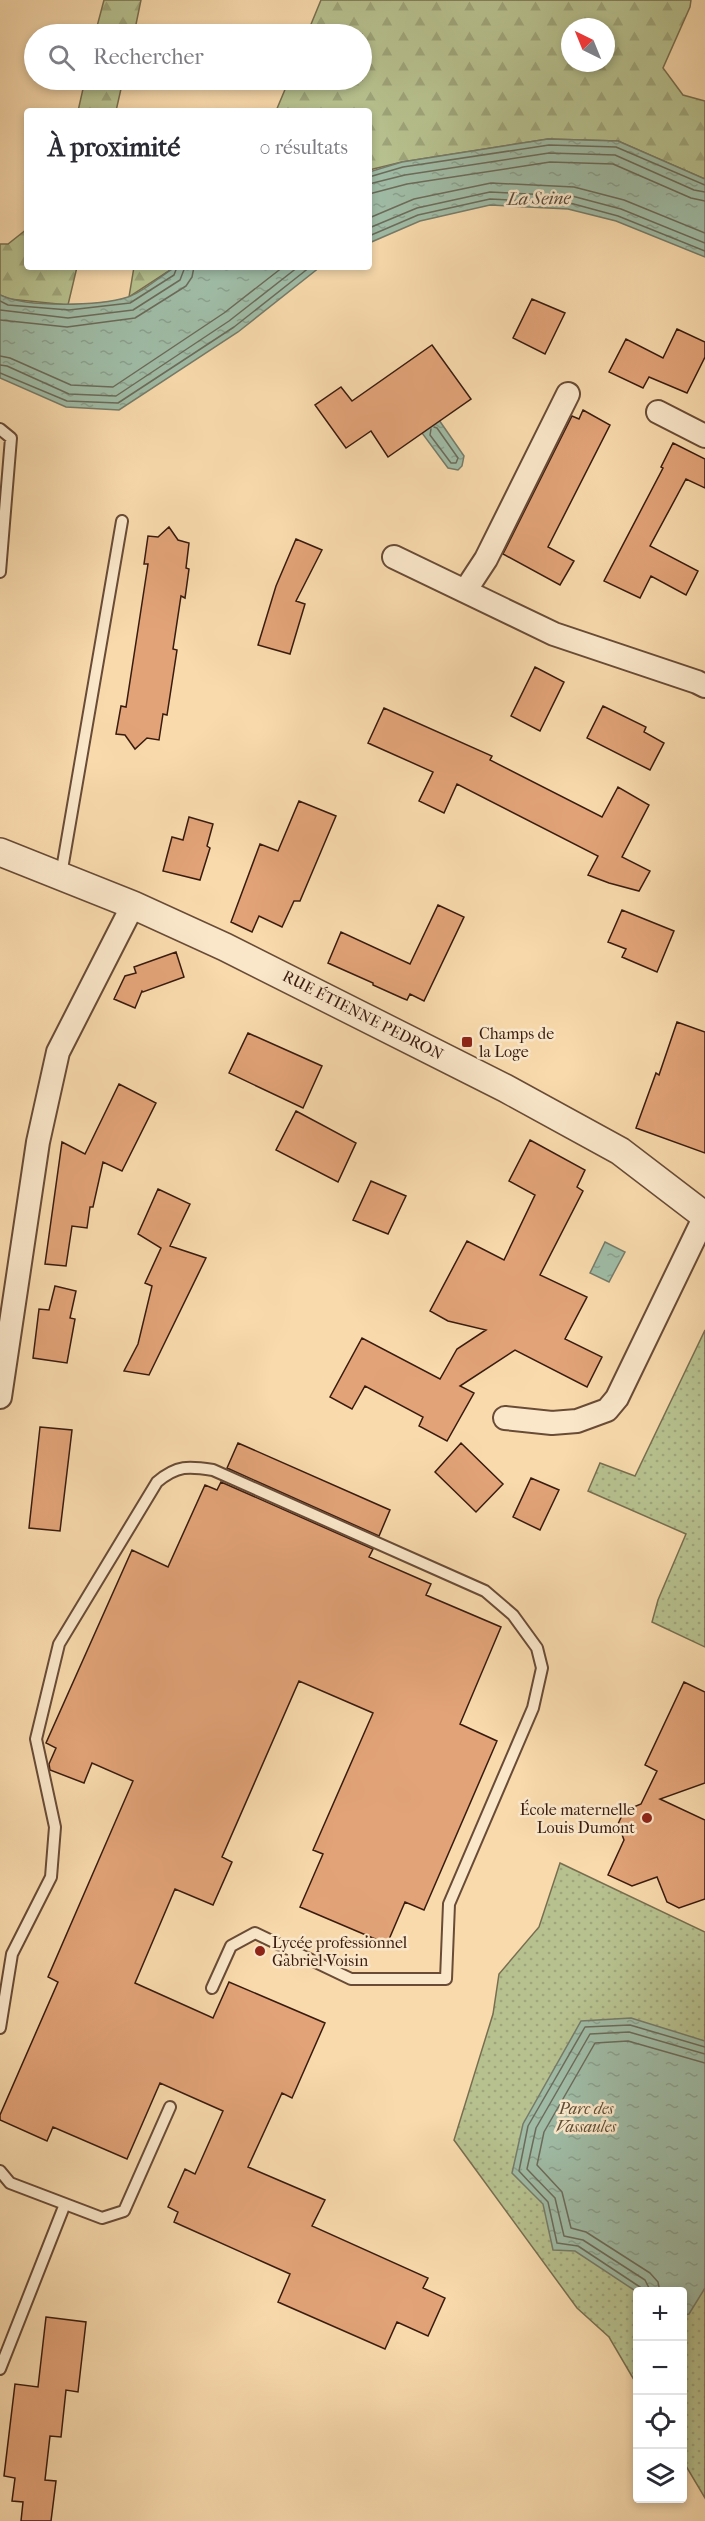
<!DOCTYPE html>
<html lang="fr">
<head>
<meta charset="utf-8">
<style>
	body { margin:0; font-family:"IM FELL French Canon",serif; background:#f2f2f3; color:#2b2b33 }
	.controls { position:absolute; right:18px; bottom:18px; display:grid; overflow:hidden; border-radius:6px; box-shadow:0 3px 9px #0003 }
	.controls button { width:54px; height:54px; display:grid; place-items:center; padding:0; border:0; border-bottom:2px solid #e1e1e2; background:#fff; color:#2b2b33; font:30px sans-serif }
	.compass { position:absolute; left:561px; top:18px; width:54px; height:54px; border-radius:50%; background:#fff; box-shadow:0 3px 9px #0003; rotate:317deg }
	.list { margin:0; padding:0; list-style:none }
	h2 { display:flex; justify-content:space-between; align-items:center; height:78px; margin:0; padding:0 24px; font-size:26px }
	h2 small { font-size:20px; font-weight:400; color:#7c7c81 }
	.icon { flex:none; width:33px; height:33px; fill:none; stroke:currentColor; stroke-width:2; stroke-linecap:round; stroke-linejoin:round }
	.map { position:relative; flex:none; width:705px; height:2521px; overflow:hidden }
	.search { position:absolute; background:#fff; box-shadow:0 3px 9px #0003; left:24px; top:24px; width:348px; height:66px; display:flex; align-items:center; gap:15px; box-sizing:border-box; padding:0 21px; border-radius:33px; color:#7c7c81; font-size:22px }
	.panel { position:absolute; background:#fff; box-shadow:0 3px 9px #0003; left:24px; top:108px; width:348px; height:162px; border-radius:6px }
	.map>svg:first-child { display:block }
</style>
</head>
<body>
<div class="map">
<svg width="705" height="2521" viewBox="0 0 705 2521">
	<defs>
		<pattern id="forest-firs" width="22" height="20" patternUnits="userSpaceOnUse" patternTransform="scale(1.5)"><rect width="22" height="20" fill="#b7c18f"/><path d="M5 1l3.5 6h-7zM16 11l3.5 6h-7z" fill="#9ea57a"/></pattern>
		<pattern id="park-dots" width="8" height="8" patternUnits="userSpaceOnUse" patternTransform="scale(1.5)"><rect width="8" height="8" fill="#b7c18f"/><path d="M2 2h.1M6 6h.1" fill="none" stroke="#9ea57a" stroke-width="1.8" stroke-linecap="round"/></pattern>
		<pattern id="water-ripples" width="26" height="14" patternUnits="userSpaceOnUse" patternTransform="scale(1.5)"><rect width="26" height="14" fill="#9fbba5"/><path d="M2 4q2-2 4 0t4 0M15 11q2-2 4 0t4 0" fill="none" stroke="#8aa08d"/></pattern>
	</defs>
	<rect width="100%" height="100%" fill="#f8daad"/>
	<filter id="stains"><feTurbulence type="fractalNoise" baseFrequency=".00333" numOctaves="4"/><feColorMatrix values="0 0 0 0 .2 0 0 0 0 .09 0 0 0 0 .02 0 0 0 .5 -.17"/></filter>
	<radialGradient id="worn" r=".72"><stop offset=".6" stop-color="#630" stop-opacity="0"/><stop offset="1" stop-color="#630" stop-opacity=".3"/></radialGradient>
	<path fill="url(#forest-firs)" stroke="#786e4f" stroke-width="1.5" fill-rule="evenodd" d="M104,0H141L134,34H95Z
		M321,0H691L690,7L663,68L683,95L705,101V179L618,141L548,139L402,162L369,170V111H276L289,80H362V34H307ZM570,27H606V63H570Z
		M85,80H123L116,111H78Z
		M27,229V267H77L68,305L9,299L0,295V244H8Z
		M134,267H175L129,297Z"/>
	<path fill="url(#park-dots)" stroke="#786e4f" stroke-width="1.5" d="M705,1330V1647L652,1622L658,1600L686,1534L588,1491L600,1463L635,1476Z
		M560,1863L705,1932V2498L683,2461L682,2292H638L637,2385L609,2337L577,2308L454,2140L493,2014L499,1974L539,1927Z"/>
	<path fill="url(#water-ripples)" stroke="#767b69" stroke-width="1.5" d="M548,139L618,141L705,179V257L616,221L568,209L490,205L420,221L369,243V172L402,162Z
		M175,267H320L238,332L119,410L66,407L0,378V295C27,308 99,306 128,297C142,293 162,275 175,267Z
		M439,420L464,456L462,466L458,470L448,468L422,433Z
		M605,1242L625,1252L609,1282L590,1273Z
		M631,2018L705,2041V2288L689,2314L683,2315L682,2292H637L575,2251L553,2250L543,2204L512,2173L523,2124L581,2021Z"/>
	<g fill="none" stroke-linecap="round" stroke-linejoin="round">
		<path stroke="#6c6b5a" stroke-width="1.5" d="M369,177L403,167L549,145L616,147L705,185
			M369,184L405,175L549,153L615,155L694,190L705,192
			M369,194L407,184L550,162L613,164L691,198L705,201
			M369,218L414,199L491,183L574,187L624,200L705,233
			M369,228L417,208L490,192L572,196L621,209L705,243
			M369,236L418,215L490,199L570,203L618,216L705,251
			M0,301L8,305L69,310L130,303L174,275L177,267
			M0,310L68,318L133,310L180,280L185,267
			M0,320L67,327L135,318L186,286L192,277L194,267
			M0,356L10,358L71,385L113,387L224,313L283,267
			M0,365L7,366L69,394L116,396L229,321L298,267
			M0,373L67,401L118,403L234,327L310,267
			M431,429L430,435L451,463H456L458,458L437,428L434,427
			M643,2292L640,2287L578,2246L557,2243L548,2202L519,2171L528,2126L585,2027L630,2025L705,2047
			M651,2292L645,2280L583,2240L564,2236L555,2198L527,2169L536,2128L590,2034L629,2032L705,2054
			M660,2292L658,2282L650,2273L586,2232L571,2228L562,2192L537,2165L544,2132L595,2043L628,2041L705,2063"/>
	</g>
	<path fill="#e2a378" stroke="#391b0f" stroke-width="1.5" d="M532,299L565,313L545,354L513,338Z
		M677,329L705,342V357L687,393L649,377L643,388L609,372L626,339L663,358Z
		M432,345L471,399L388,457L371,431L346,448L315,405L341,387L352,401Z
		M583,410L610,425L548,547L574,561L560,585L503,554L572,416L579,419Z
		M673,443L705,459V488L686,479L650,546L698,571L686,595L651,576L640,598L604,581L663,468L661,467Z
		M169,527L178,540L189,543L186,568L189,569L185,598L181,596L173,649L177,650L167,715L163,714L159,740L147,738L135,749L125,735L116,734L121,706L126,707L148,564H144L148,536L158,537Z
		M296,539L322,550L296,601L305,604L290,654L258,645L276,586Z
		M535,667L564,682L540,731L511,716Z
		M603,706L646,727L644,732L664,743L650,770L587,738Z
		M384,708L492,756L490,760L602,817L618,787L649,805L622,857L650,871L639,891L609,883L588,875L598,856L457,784L444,813L419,801L433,772L368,743Z
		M299,801L336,816L300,901H294L282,927L259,916L252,932L231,922L260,844L278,851Z
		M189,817L213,824L207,846L210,848L200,880L163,871L172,837L183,840Z
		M438,905L464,917L424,1001L410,994L407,1000L402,998L373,985V983L328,963L341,932L410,964Z
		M622,910L674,931L657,972L622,957L626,949L608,942Z
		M176,952L184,977L143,992L142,991L135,1008L114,999L125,976L136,973L134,967Z
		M677,1022L705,1032V1153L636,1128L656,1073L659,1075Z
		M248,1033L322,1066L303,1108L229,1073Z
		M119,1084L156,1103L122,1171L103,1162L93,1207H90L87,1228L72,1226L66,1266L45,1264L62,1142L85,1154Z
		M296,1111L356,1143L338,1182L276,1150Z
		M530,1140L585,1170L577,1187L583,1191L540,1275L587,1297L565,1339L602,1357L587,1387L515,1350L460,1386L474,1393L447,1441L419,1426L423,1417L365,1386L352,1409L330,1397L362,1338L440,1379L457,1349L486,1330L448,1321L430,1311L467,1241L504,1260L535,1195L509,1181Z
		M371,1181L406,1196L388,1234L353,1220Z
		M158,1189L190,1204L170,1246L206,1258L149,1375L124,1371L138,1344L152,1286L145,1283L161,1248L138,1234Z
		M55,1286L76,1291L70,1318L75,1319L67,1363L33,1358L39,1309L49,1310Z
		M40,1427L72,1430L60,1531L29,1528Z
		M238,1443L390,1510L379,1536L227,1468Z
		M461,1443L503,1484L476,1512L435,1472Z
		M531,1478L559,1490L540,1530L513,1517Z
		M221,1482L373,1549L369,1557L431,1584L426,1595L501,1627L460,1724L497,1741L424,1910L405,1902L387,1944L300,1907L323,1854L313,1850L373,1713L299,1681L222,1857L232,1862L213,1905L175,1889L135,1983L213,2018L229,1982L325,2023L292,2098L282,2093L248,2167L325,2200L312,2226L428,2278L423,2288L445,2298L428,2336L397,2322L385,2349L278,2302L290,2274L174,2222L178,2212L168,2207L185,2169L195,2174L223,2111L160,2083L127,2159L53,2127L47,2141L0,2120V2115L58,1982L48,1977L133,1781L92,1763L84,1783L50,1770L49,1764L56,1748L46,1743L132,1550L168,1567L205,1485L217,1490Z
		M684,1682L705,1692V1783L660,1799L705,1820V1899L679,1908L667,1902L657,1877L632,1886L608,1875L624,1840L618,1824L624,1811L641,1804L657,1771L645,1765Z
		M46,2317L86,2322L78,2392L66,2390L61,2437L50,2436L45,2480L56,2481L51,2521H21L23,2502L12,2501L15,2478L4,2476L15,2384L38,2387Z"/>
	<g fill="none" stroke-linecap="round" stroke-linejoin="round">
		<g stroke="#694b36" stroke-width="14">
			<path id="service" d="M0,429L11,438L0,572
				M61,875L122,521
				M0,2028L12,1954L51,1877L55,1827L36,1739L59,1644L157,1482C177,1465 189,1466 213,1470L485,1591L513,1615L537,1648L542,1668L533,1708L449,1904L446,1979H351L255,1933L231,1946L212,1988
				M0,2171L10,2183L102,2218L124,2211L170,2107
				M0,2369L65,2204"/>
		</g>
		<g stroke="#694b36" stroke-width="26">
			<path id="minor" d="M658,412L705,436
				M394,557L554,634L697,682L705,686
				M465,591L486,559L568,394
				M0,1397L38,1142L58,1052L133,905
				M505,1418L552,1423L577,1421L607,1410L617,1398L705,1216"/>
		</g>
		<g stroke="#694b36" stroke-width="30">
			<path id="tertiary" d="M0,852L133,905L225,947L505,1088L620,1151L705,1216"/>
		</g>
		<use href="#service" stroke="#fae7ca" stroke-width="10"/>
		<use href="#minor" stroke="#fae7ca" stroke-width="22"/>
		<use href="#tertiary" stroke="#fae7ca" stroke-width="27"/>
	</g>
	<g fill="#8f2418" stroke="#fae7ca" stroke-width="2">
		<rect x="461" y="1036" width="12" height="12" rx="3"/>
		<circle cx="647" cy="1818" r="6"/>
		<circle cx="260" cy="1951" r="6"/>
	</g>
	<g text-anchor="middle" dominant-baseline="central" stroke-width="5" stroke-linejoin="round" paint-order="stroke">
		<g font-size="16" fill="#391b0f" stroke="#fae7ca">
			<text transform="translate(363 1015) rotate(27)">RUE ÉTIENNE PEDRON</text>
		</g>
		<g font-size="16" fill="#391b0f" stroke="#fae7ca" text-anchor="start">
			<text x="479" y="1033">Champs de<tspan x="479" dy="18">la Loge</tspan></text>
			<text x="635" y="1809" text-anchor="end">École maternelle<tspan x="635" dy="18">Louis Dumont</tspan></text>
			<text x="272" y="1942">Lycée professionnel<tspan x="272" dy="18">Gabriel Voisin</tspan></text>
		</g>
		<g font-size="16" font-style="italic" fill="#5f4d35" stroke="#fae7ca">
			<text x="586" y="2108">Parc des<tspan x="586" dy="18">Vassaules</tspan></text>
		</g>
		<g font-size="18" font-style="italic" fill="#584b3c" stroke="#fae7ca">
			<text transform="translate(539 199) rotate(-1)">La Seine</text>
		</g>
	</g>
	<rect width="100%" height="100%" filter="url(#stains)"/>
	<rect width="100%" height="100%" fill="url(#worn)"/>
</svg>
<div class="controls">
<button>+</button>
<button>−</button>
<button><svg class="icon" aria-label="locate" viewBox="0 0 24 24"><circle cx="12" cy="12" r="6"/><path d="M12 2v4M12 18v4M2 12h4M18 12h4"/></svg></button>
<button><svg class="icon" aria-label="layers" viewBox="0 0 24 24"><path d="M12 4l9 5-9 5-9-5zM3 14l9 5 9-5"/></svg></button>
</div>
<svg class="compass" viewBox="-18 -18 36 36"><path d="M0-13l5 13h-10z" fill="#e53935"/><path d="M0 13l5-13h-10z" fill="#7c7c81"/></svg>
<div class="search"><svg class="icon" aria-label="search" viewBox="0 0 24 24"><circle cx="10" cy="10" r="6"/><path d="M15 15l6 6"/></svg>Rechercher</div>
<section class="panel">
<h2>À proximité<small>0 résultats</small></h2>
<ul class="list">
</ul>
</section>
</div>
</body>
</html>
